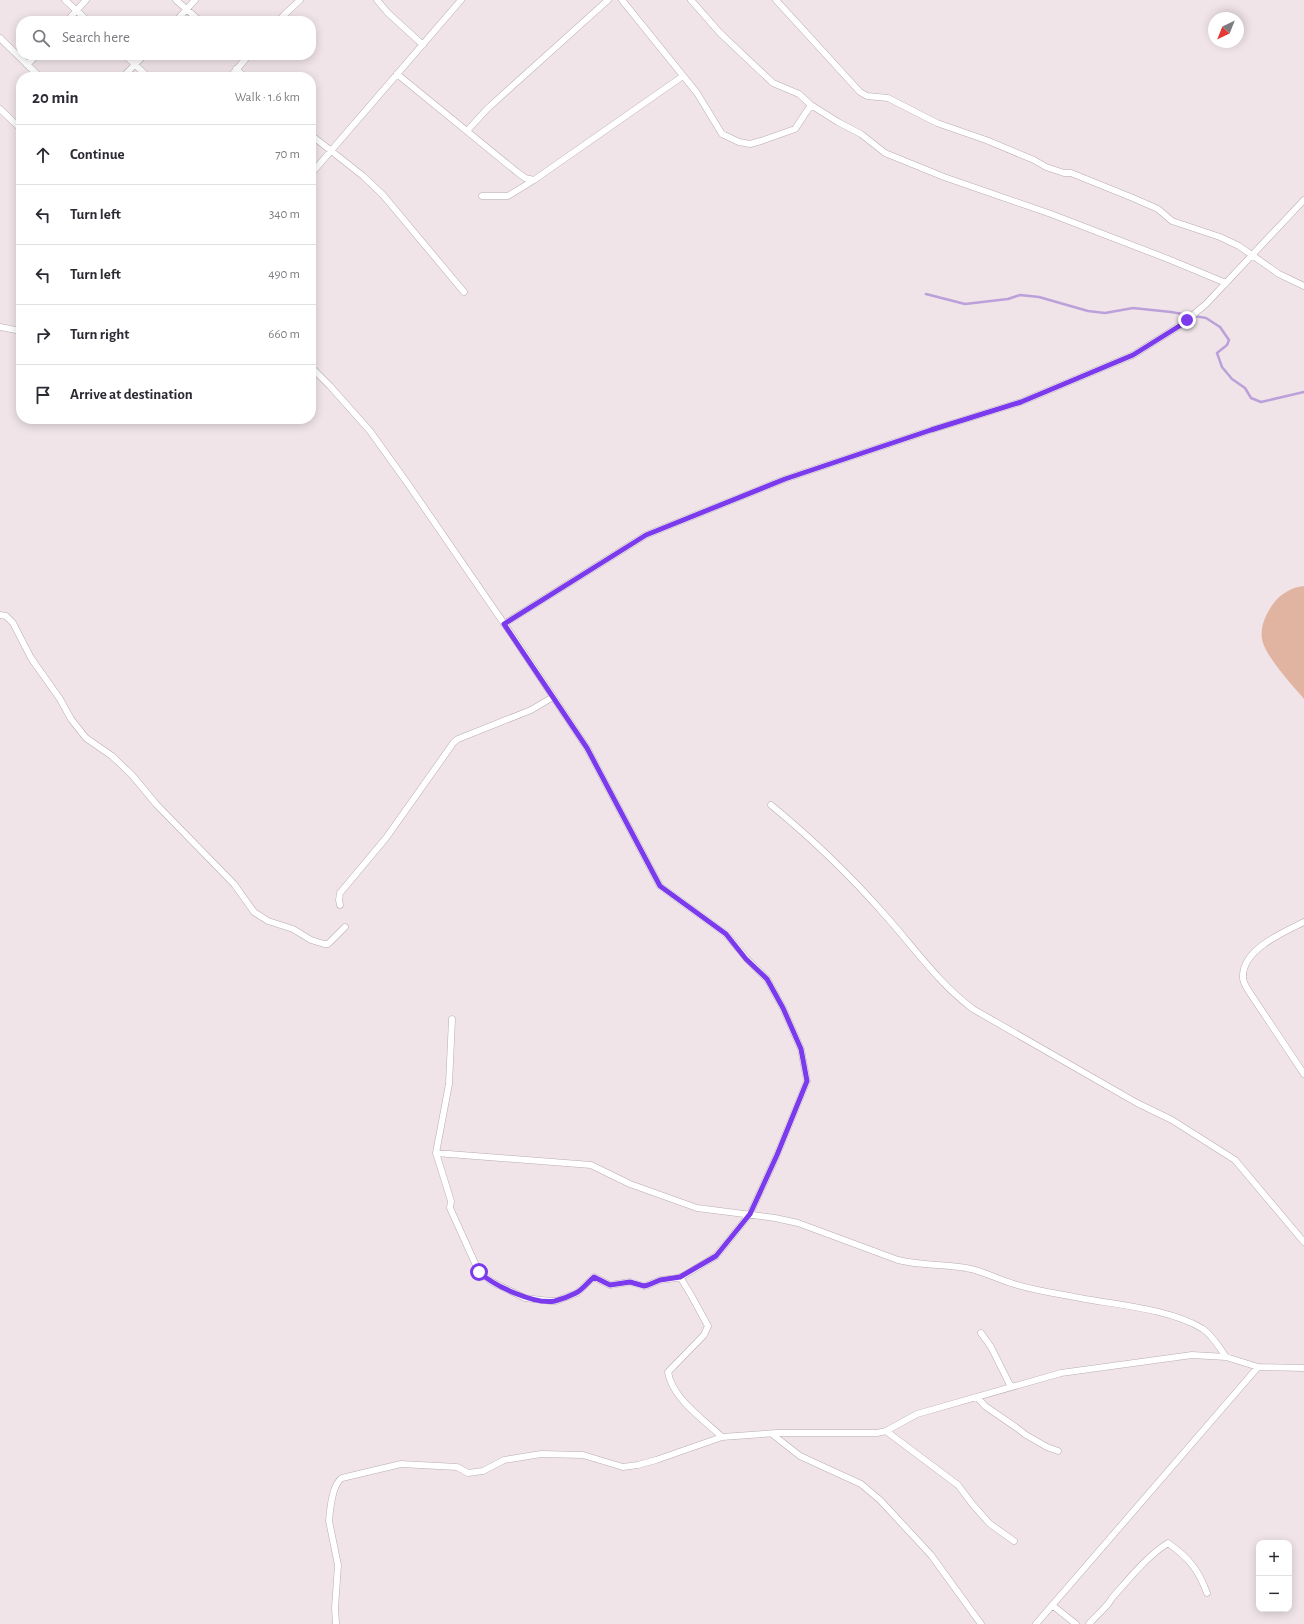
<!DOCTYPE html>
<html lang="en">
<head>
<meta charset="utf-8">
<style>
	body { margin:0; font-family:"Alegreya Sans",sans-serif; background:#f7f7f7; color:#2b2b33 }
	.controls { position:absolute; right:12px; bottom:12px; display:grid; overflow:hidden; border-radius:8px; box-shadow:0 2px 10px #0003 }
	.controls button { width:36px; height:36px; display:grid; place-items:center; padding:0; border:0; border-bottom:1px solid #e1e1e2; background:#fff; color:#2b2b33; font:20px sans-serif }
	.compass { position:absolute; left:1208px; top:12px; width:36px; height:36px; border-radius:50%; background:#fff; box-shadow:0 2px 10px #0003; rotate:223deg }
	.stop { position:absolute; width:12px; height:12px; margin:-9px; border:3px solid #7c3aed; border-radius:50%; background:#fff }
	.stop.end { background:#7c3aed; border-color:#fff; box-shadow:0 1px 4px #0008 }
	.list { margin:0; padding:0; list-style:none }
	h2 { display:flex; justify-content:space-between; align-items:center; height:52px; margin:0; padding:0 16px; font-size:17px }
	h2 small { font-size:13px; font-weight:400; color:#7c7c81 }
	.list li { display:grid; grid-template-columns:26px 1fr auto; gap:12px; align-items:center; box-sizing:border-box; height:60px; padding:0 16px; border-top:1px solid #e1e1e2 }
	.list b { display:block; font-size:15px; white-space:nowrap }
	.list em { font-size:13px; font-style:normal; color:#7c7c81 }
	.icon { flex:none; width:22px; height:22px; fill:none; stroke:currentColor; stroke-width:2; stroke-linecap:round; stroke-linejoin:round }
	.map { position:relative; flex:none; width:1304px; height:1624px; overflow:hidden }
	.search { position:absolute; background:#fff; box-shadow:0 2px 10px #0003; left:16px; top:16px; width:300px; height:44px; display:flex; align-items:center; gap:10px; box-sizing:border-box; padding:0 14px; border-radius:16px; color:#7c7c81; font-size:15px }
	.panel { position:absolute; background:#fff; box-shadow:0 2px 10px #0003; left:16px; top:72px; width:300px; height:352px; border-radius:16px }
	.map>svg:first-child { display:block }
</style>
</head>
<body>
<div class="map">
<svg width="1304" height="1624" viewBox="0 0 1304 1624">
	<rect width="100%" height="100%" fill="#f0e4e8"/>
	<path fill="#e0b4a1" d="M1304,586V699C1292,685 1265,656 1262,639C1260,626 1266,614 1273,604C1280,594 1292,587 1304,586Z"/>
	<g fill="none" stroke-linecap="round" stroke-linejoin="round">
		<path stroke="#bba0da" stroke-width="2.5" d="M926,294L965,304L1008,299L1020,295L1039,297L1088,311L1105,313L1133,308L1171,312L1206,318L1220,327L1229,340L1227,345L1217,353L1222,367L1232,379L1245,388L1251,398L1261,402L1304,392"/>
		<g stroke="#b8adb1" stroke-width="7">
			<path id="minor" d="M65,0L88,21
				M176,0L200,21
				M377,0L388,13L423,45
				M622,0L697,93L722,134L739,142L750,144L761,141L795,129L811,105
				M691,0L720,33L773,83L799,94L811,105L838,122L861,134L885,153L944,177L1051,214L1168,259L1226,283
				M776,0L860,92L867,96L888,98L937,123L986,140L1034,160L1046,167L1064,173H1071L1133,198L1158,209L1172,221L1220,237L1239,246L1279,274L1304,286
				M67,21L86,0
				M176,21L195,0
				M279,21L284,15L300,0
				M0,38L40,77
				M125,55L148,77
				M27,65L37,55
				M236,69L245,77
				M397,74L517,172L525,178L534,180L683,76
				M123,77L144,55
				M230,77L249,55
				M0,109L21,129
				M467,131L487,109L608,0
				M311,135L363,176L383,195L464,292
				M311,174L461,0
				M482,196H508L534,180
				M21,236V237
				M0,327L21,331
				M311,367L330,386L370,431L408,484L514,638L587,748L660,886L726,934L747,959L767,979L783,1008L801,1049L807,1081L777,1155L750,1214L716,1256L683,1276L677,1278L660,1280L648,1285L644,1286L630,1282L610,1285L594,1277L577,1293L556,1301H550L525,1298L492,1282L479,1272L450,1208L451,1201L436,1153L449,1084L452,1019
				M0,615L6,616L13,623L31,658L60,699L71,719L86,738L112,756L132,775L156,804L234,884L254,912L268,921L293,929L311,940L324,944H328L345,927
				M504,624L646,535L785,479L931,430L1021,402L1133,355L1181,325L1206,304L1304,200
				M771,805C811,838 849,874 884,914C913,946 938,983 973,1009L1137,1103L1172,1120L1235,1160L1304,1242
				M340,905L339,900L340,893L386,838L454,742L458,739L531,710L553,697
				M1304,922C1284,932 1243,949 1243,976C1242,982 1247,988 1250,993L1304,1074
				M436,1153L591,1165L630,1184L697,1208L775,1218L798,1223L898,1260C922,1266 947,1264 971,1269C985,1272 997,1279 1011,1283C1035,1291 1061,1294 1085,1299C1120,1305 1173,1310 1203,1329C1213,1336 1219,1347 1226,1357
				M680,1277L691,1295L708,1326L704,1335L668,1372C672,1398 703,1419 722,1437
				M981,1333L991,1347L1011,1387
				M977,1397L985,1406L1017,1428L1026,1435L1047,1447L1058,1451
				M886,1431L958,1485L973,1505L990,1524L1014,1541
				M772,1434L800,1456L861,1484L880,1500L931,1555L981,1624
				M1052,1605L1076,1624
				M336,1624L335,1608L338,1565L329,1521C330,1510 332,1484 342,1478L401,1464L457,1467L468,1473L483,1471L504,1460L541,1454L583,1455L623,1467L638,1465L656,1460L722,1437L777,1433H877L886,1431L917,1414L1061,1373L1192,1355L1226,1357L1258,1367L1304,1368
				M1036,1624L1258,1367
				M1089,1624C1095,1617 1109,1605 1112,1598C1129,1579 1146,1557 1168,1543C1189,1558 1198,1569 1207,1593"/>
		</g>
		<use href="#minor" stroke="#fff" stroke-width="6"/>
	</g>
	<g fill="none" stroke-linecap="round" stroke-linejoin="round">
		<path stroke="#7c3aed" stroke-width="5" d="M479,1272C494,1286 535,1305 555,1301C562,1299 570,1296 576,1293C582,1290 588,1282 594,1277L610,1285L630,1282L644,1286L648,1285L660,1280L680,1277L716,1256L750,1214L777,1155L807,1081L801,1049L783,1008L767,979L746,959L726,934L660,886L587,748L504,624L646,535L785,479L931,430L1021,402L1133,355L1181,325L1187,320"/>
	</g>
</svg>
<div class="controls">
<button>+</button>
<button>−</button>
</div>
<svg class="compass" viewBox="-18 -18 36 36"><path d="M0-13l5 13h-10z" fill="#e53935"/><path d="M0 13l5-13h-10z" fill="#7c7c81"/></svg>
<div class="stop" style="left:479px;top:1272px"></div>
<div class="stop end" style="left:1187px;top:320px"></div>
<div class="search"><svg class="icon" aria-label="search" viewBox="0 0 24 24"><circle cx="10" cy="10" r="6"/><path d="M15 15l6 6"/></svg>Search here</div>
<section class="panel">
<h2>20 min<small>Walk · 1.6 km</small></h2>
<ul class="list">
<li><svg class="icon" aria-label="ahead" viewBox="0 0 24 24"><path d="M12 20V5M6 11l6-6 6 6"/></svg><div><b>Continue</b></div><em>70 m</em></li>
<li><svg class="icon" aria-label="left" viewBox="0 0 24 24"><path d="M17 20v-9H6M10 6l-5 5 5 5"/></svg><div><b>Turn left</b></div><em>340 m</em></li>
<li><svg class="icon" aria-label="left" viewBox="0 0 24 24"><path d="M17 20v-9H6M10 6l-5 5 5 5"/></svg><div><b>Turn left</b></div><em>490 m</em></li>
<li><svg class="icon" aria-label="right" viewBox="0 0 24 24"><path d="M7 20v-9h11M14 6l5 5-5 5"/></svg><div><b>Turn right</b></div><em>660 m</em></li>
<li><svg class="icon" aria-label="arrive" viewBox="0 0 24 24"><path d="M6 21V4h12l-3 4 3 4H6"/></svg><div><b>Arrive at destination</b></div></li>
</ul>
</section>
</div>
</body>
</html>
